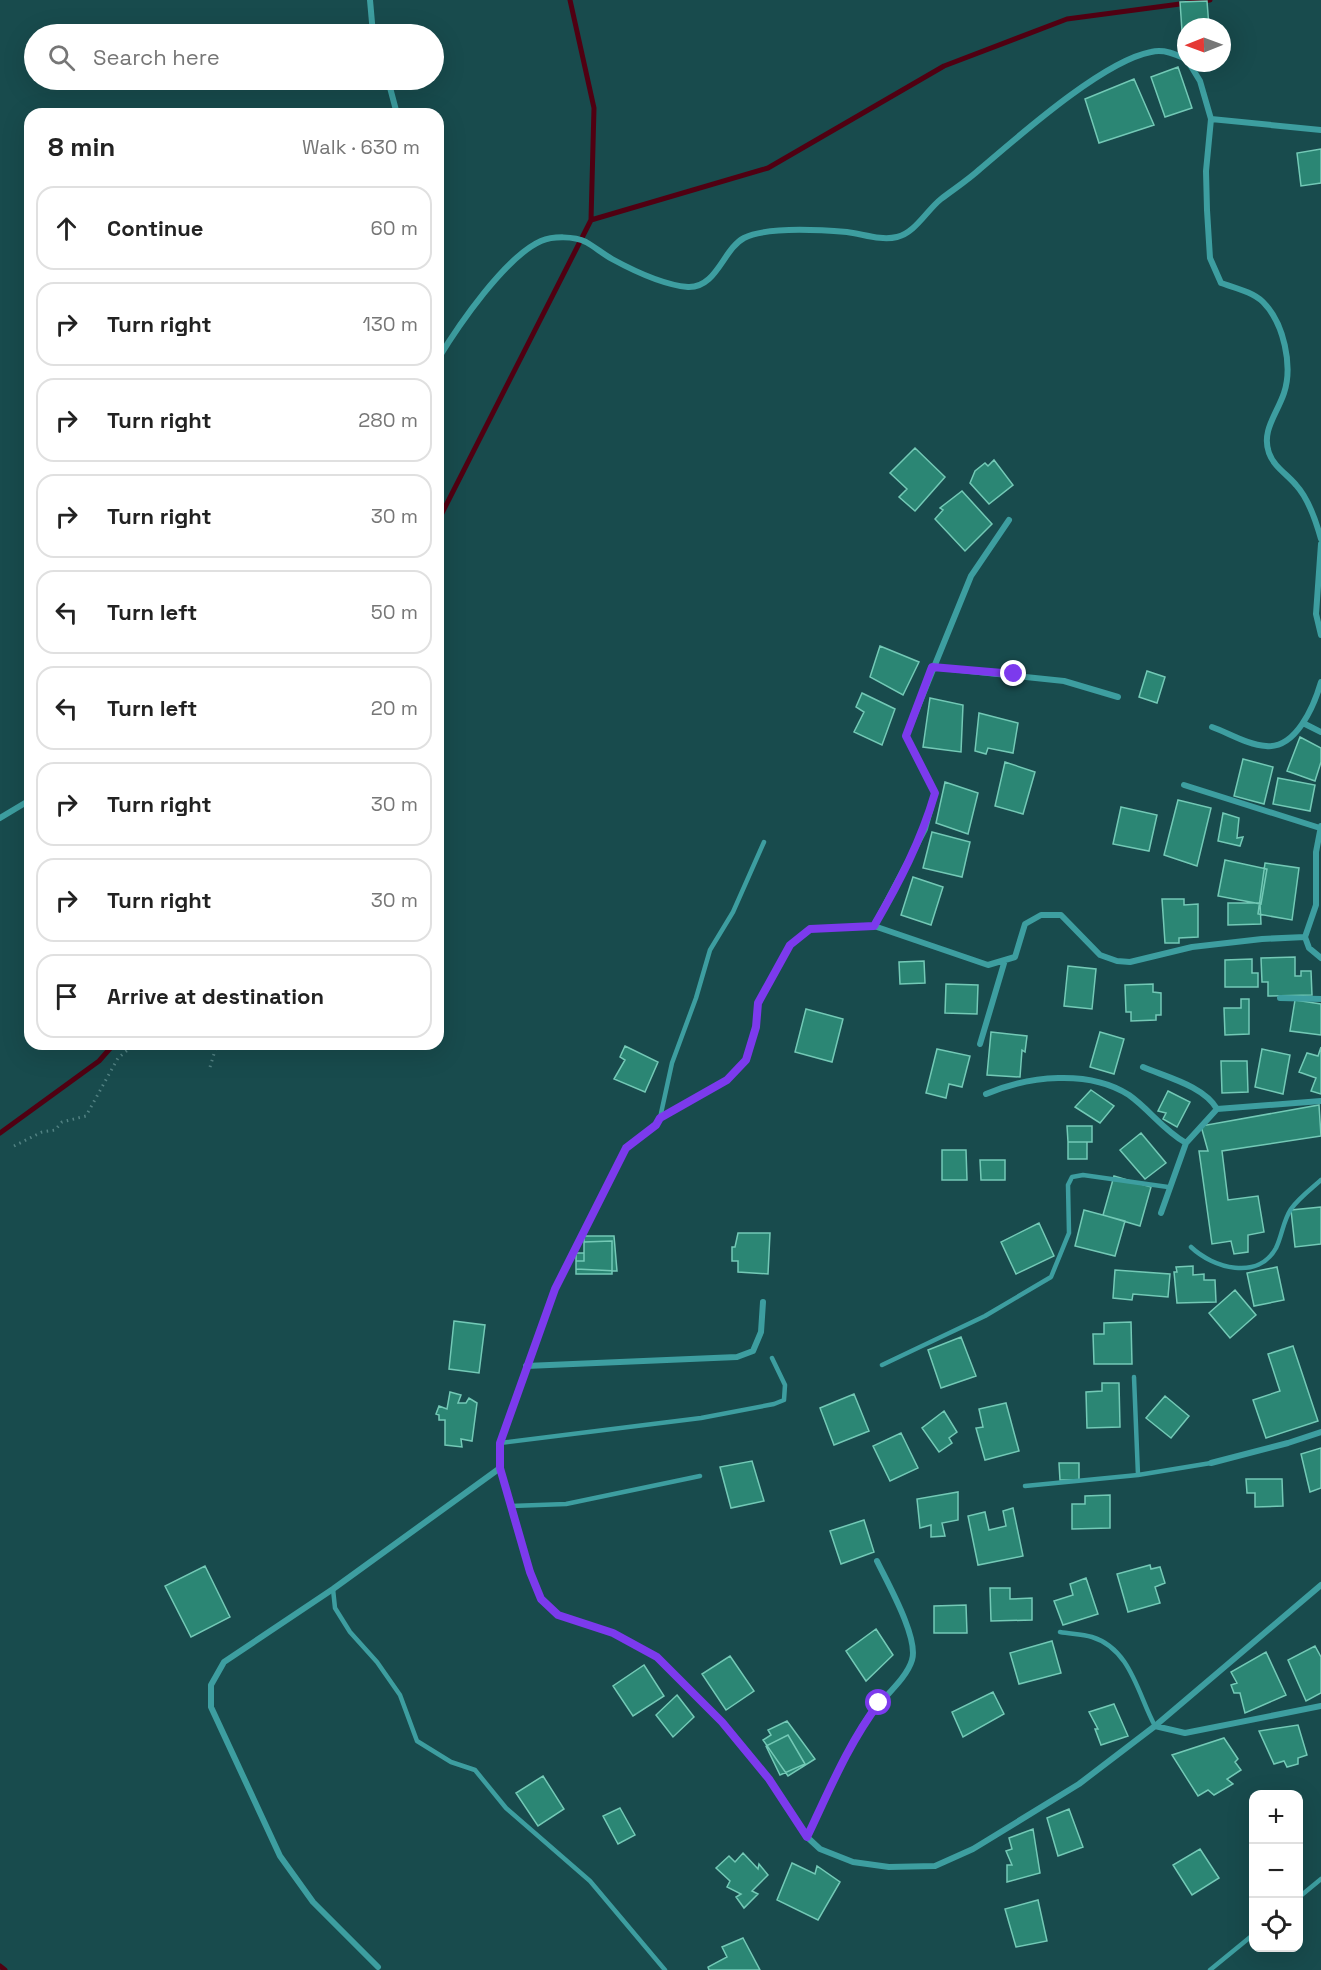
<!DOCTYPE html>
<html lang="en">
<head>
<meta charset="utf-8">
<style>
	body { margin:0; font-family:"Space Grotesk",sans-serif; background:#f6f6f6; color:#222 }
	.controls { position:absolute; right:18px; bottom:18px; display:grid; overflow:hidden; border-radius:12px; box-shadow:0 6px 24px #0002 }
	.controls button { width:54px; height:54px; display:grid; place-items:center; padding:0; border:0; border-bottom:2px solid #e0e0e0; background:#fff; color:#222; font:30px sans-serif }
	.compass { position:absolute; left:1177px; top:18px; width:54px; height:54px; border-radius:50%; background:#fff; box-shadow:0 6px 24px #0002; rotate:269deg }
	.stop { position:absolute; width:18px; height:18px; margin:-14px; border:4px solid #7c3aed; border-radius:50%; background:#fff }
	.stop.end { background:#7c3aed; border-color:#fff; box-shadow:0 2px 6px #0008 }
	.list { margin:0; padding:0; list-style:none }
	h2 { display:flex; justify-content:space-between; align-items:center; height:78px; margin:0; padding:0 24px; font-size:26px }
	h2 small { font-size:20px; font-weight:400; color:#767676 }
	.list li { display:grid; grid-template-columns:39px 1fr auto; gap:18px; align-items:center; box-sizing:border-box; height:84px; margin:0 12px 12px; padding:0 12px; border:2px solid #e0e0e0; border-radius:18px }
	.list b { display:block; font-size:22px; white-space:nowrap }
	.list em { font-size:20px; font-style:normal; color:#767676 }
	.icon { flex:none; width:33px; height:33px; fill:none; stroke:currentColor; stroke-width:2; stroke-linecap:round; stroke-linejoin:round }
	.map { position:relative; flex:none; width:1321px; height:1970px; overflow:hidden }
	.search { position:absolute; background:#fff; box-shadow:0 6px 24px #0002; left:24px; top:24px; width:420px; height:66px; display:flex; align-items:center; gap:15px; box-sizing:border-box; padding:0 21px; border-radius:33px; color:#767676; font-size:22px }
	.panel { position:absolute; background:#fff; box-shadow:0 6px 24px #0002; left:24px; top:108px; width:420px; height:942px; border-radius:18px }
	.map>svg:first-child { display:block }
</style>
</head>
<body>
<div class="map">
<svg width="1321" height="1970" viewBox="0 0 1321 1970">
	<rect width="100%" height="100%" fill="#184b4d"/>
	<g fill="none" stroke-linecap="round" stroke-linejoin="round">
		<path stroke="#500012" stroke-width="5" d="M591,220L768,168L944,66L1067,19L1210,0
			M438,521L591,220L594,108L570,0
			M0,1133L99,1061L114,1044
			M0,1966L5,1970"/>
	</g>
	<path fill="#2b8674" stroke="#73c9b6" stroke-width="1.5" d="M1207,1L1209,27H1186V46L1183,45L1180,2Z
		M1178,67L1192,108L1165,117L1151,77Z
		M1134,79L1154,125L1099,143L1085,99Z
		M1321,149V183L1301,186L1297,153Z
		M915,448L945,477L915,511L899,497L907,489L890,473Z
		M994,460L1013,485L989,504L970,483L975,471L985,463L988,466Z
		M962,491L992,524L965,551L935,519L943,510L940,508Z
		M880,646L919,662L903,695L870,677Z
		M1147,671L1165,677L1157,703L1139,697Z
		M862,693L895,709L882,745L854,732L864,712L856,707Z
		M930,698L963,705L961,752L923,747Z
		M979,713L1018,723L1013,753L988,748L986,754L975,751Z
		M1300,737L1321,748V762L1315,781L1287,771Z
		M1243,759L1273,767L1264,804L1234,796Z
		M1005,762L1035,772L1023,814L995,806Z
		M1278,778L1315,785L1310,811L1273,804Z
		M945,782L978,793L968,834L936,823Z
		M1178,800L1211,808L1197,866L1164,855Z
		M1121,807L1157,815L1149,851L1113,844Z
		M1223,813L1239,818L1237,838L1243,837L1240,846L1218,841Z
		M932,832L970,842L962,877L923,868Z
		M1225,860L1267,869L1261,904L1218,896Z
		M1265,863L1299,868L1292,920L1258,914Z
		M913,877L943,887L931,925L901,915Z
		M1162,899H1184V905L1198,904V937L1179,938V943H1165Z
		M1228,903H1260L1261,924L1228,925Z
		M1295,957V976H1301V971H1311L1312,995L1268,996V982H1262L1261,958Z
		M1252,959V973H1258V987H1225V960Z
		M924,961L925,983L900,984L899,962Z
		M1068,966L1096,969L1092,1009L1064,1006Z
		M946,984L978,985L977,1014L945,1013Z
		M1153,984V992L1161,993V1015H1156V1020L1131,1021V1012H1126L1125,985Z
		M1241,999H1249V1034L1225,1035L1224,1008H1241Z
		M1295,1000L1321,1004V1035L1290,1031Z
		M806,1009L843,1019L832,1062L795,1052Z
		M991,1032L1027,1036L1025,1052L1022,1050L1020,1077L987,1075Z
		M1100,1032L1124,1039L1114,1074L1090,1067Z
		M625,1046L658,1062L645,1092L614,1079L625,1060L620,1057Z
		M1321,1047V1094L1311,1091L1316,1078L1299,1072L1307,1053L1318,1056Z
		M937,1049L970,1056L962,1087L949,1084L946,1098L926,1093Z
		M1262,1049L1290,1055L1283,1094L1255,1087Z
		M1221,1061H1247L1248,1092L1222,1093Z
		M1091,1090L1114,1106L1100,1123L1075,1107Z
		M1168,1091L1190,1102L1177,1127L1163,1119L1166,1113L1158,1111Z
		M1319,1105L1321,1136L1222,1151L1228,1200L1258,1196L1264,1232L1248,1235V1252L1234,1254L1231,1241L1212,1244L1199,1151H1208L1201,1126Z
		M1067,1126H1092V1142H1068Z
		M1141,1133L1166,1163L1145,1179L1120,1150Z
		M1068,1142H1087V1159H1068Z
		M942,1150H966L967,1180H942Z
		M980,1160H1005V1180H981Z
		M1114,1176L1151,1187L1140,1226L1103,1215Z
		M1321,1207V1244L1295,1247L1291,1210Z
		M1084,1210L1125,1221L1115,1256L1075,1246Z
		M1039,1223L1054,1256L1016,1274L1001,1242Z
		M738,1233H770L768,1274L738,1272V1261H732V1247H735Z
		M584,1236H614L617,1271L576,1269V1253H584Z
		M612,1241V1274H576V1261H584V1242Z
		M1193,1266V1275L1204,1274V1280H1215L1216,1302L1177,1303L1174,1272H1177L1176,1267Z
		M1277,1267L1284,1300L1254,1306L1247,1273Z
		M1115,1270L1170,1274L1168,1297L1133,1294L1132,1300L1113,1298Z
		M1235,1290L1256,1315L1230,1338L1209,1313Z
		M454,1321L485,1325L479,1373L449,1369Z
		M1131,1322L1132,1364H1094L1093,1334H1104V1323Z
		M961,1337L976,1376L941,1388L928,1350Z
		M1293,1346L1318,1421L1266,1438L1253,1400L1280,1391L1268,1354Z
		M1102,1383H1119L1120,1427L1087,1428L1086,1392L1102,1391Z
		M450,1392L461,1395L458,1403H466L469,1398L477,1403L472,1441L461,1439L462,1447L445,1445V1420H439V1415L436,1414L439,1406L447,1409Z
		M854,1394L869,1431L834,1445L820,1408Z
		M1165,1396L1189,1416L1171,1438L1146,1418Z
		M1006,1403L1019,1451L985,1460L976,1428L983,1427L979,1409Z
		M944,1411L957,1432L949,1438L952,1443L939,1452L922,1428Z
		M901,1433L918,1468L890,1481L873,1446Z
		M1321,1448V1488L1310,1492L1301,1454Z
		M752,1461L764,1501L731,1508L720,1467Z
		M1059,1463H1079V1480H1060Z
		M1246,1479H1282L1283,1506L1255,1507V1493H1247Z
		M958,1492V1520L942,1523L945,1536L931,1537V1525L920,1528L917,1499Z
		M1110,1495V1528L1072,1529V1504H1085V1496Z
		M1013,1508L1023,1556L978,1565L968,1516L985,1512L989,1530L1006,1526L1003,1511Z
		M864,1520L874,1552L841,1564L830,1531Z
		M1150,1565L1151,1569L1160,1567L1165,1583L1155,1587L1160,1603L1128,1612L1117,1574Z
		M205,1566L230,1617L191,1637L165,1586Z
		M1086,1578L1098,1614L1063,1625L1054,1601L1073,1595L1070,1584Z
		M990,1588H1010V1599L1032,1598V1620L991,1621Z
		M966,1605L967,1633H934V1606Z
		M876,1629L893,1655L866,1681L846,1651Z
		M1052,1641L1061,1673L1019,1684L1010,1653Z
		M1315,1646L1321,1657V1693L1306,1701L1288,1660Z
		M1266,1652L1286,1695L1245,1713L1240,1693H1234L1231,1685L1237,1683L1231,1672Z
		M730,1656L754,1691L726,1710L702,1674Z
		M644,1665L664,1696L633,1716L613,1686Z
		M993,1692L1004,1714L963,1737L952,1712Z
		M677,1695L694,1717L673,1737L656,1715Z
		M1114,1704L1128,1736L1101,1745L1095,1729H1098L1089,1712Z
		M787,1721L815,1759L788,1776L763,1740L771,1735L768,1730Z
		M1298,1725L1307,1755L1298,1758V1764L1287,1767L1284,1761L1274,1764L1259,1731Z
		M788,1735L805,1764L780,1775L766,1746Z
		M1224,1738L1238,1759L1235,1762L1241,1770L1227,1779L1233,1784L1214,1795L1208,1790L1198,1796L1172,1755Z
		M543,1776L564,1809L538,1826L516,1793Z
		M620,1808L635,1835L618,1844L603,1816Z
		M1069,1809L1083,1847L1058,1856L1047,1818Z
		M1033,1829L1040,1873L1007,1882V1865H1012L1006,1851L1012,1849L1009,1838Z
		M1200,1849L1219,1878L1192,1895L1173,1865Z
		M743,1853L758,1869L759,1864L768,1875L752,1891L758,1894L744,1908L736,1897L741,1894L727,1887L730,1881L716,1868L729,1856L735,1862Z
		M792,1863L815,1874L817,1866L840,1882L818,1920L777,1900Z
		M1038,1900L1047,1941L1016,1947L1005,1909Z
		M743,1938L760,1970H709L708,1967L727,1957L722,1947Z"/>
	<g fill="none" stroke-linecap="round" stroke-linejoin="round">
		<path stroke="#528283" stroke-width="3" stroke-dasharray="1.5 4.5" stroke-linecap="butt" d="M210,1067L217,1044
			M14,1146L42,1132L55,1130L62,1122L86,1116L118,1058L135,1044"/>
		<path stroke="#3d9ea0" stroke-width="4.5" d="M660,1118L672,1063L696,998L710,950L733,912L764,842
			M1191,1247C1213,1268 1258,1281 1276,1248C1282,1236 1283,1221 1291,1209C1299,1198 1311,1189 1321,1180
			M882,1365L985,1316L1051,1277L1069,1233L1068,1185L1072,1177L1083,1175L1168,1187
			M1134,1377L1138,1475
			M500,1443L701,1418L774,1404L784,1400L785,1385L772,1358
			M1025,1486L1138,1475L1211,1463
			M511,1506L566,1504L700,1476
			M333,1589L335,1608L350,1632L377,1662L400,1695L417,1741L451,1762L475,1770L506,1808L590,1881L665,1970
			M1060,1632C1071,1634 1082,1634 1092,1637C1131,1649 1138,1695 1155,1726
			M1298,1898L1321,1879
			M1210,1970L1254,1934"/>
		<path stroke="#3d9ea0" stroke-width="6" d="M370,0L373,34
			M1189,63L1200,81L1211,119L1206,171L1207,210L1210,258L1221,283C1235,288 1253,292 1263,302C1284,323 1293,366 1284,393C1277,414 1261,431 1269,453C1274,467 1287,474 1296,485C1309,499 1316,521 1321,539
			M388,80L397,114
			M1211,119L1321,130
			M438,359C458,326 505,257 541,241C553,236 574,236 586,242C595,247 603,254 612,259C634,271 664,285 688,287C717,288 723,249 744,238C767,226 822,230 847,232C863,234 881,241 897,237C915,233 927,210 941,199C954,189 968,180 980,169C1019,136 1103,61 1151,52C1164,49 1175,54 1186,59
			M1321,544L1316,614L1321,635
			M932,667L1064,681L1118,697
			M1303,723L1321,732
			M1212,727C1229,733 1248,745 1266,746C1296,749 1314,706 1321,682
			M1184,785L1320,828
			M0,818L30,800
			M1321,826L1316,852V905L1305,937L1309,948L1321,958
			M874,926L925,829L935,793L906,736L971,576L1009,520
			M1305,937L1262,939L1192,947L1130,962L1117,961L1100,955L1061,915H1041L1025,924L1015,957L988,965L874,926L810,929L790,945L758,1003L756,1027L746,1060L727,1080L660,1118L656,1125L626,1148L555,1289L500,1443V1468L530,1572L541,1599L558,1615L613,1633L657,1657L722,1722L769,1779L807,1837L820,1849L853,1862L889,1867L935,1866L973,1849L1079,1784L1155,1726L1321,1585
			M1280,998L1321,999
			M980,1044L1005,960
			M1143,1067C1166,1077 1204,1086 1217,1109
			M986,1094C1028,1076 1089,1069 1129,1095C1150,1110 1162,1129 1186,1143
			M1161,1213L1186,1143L1217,1109L1321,1101
			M526,1366L737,1357L753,1351L761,1332L763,1302
			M1211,1463L1288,1443L1321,1432
			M1155,1726L1185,1733L1321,1706
			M807,1837C825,1798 842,1759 865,1722C877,1702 906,1681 912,1660C919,1638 887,1582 877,1561
			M378,1967L313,1902L280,1856L211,1707V1685L224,1662L333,1589L500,1468"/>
	</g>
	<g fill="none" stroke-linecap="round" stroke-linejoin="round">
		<path stroke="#7c3aed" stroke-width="8" d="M879,1703C848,1744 829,1791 807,1837L769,1779L722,1722L657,1657L613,1633L558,1615L541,1599L530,1572L500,1468V1443L555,1289L626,1148L656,1125L660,1118L727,1080L746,1060L756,1027L758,1003L790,945L810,929L874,926C899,883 921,841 935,793L906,736L932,667L1014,674"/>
	</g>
</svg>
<div class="controls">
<button>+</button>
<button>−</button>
<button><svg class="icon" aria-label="locate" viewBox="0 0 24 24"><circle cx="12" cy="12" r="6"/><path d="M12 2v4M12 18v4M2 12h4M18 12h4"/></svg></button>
</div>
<svg class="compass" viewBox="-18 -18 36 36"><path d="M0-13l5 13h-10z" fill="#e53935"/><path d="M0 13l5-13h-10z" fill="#767676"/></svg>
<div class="stop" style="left:879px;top:1703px"></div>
<div class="stop end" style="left:1014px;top:674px"></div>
<div class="search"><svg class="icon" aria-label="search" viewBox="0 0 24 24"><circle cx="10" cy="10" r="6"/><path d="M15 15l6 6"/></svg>Search here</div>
<section class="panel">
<h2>8 min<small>Walk · 630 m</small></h2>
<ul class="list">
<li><svg class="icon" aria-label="ahead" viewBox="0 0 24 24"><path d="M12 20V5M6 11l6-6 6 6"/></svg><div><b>Continue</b></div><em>60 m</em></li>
<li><svg class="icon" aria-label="right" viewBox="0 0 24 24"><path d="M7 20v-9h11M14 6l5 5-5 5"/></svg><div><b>Turn right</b></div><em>130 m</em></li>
<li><svg class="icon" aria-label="right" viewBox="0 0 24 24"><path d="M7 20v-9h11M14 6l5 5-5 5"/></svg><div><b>Turn right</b></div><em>280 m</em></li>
<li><svg class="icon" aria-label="right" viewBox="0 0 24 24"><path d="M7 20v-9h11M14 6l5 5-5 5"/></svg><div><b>Turn right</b></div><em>30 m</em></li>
<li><svg class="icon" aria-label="left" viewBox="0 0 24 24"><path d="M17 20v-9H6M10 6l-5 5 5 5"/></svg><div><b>Turn left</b></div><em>50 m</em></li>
<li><svg class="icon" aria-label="left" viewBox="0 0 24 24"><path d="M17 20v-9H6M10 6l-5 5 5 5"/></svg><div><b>Turn left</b></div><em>20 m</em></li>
<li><svg class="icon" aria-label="right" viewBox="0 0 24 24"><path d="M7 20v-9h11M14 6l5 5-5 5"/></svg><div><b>Turn right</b></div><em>30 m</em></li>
<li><svg class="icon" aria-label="right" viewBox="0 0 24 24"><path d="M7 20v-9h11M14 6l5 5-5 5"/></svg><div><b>Turn right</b></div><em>30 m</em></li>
<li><svg class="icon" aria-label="arrive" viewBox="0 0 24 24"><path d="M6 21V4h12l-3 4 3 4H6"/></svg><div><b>Arrive at destination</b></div></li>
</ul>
</section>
</div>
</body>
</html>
